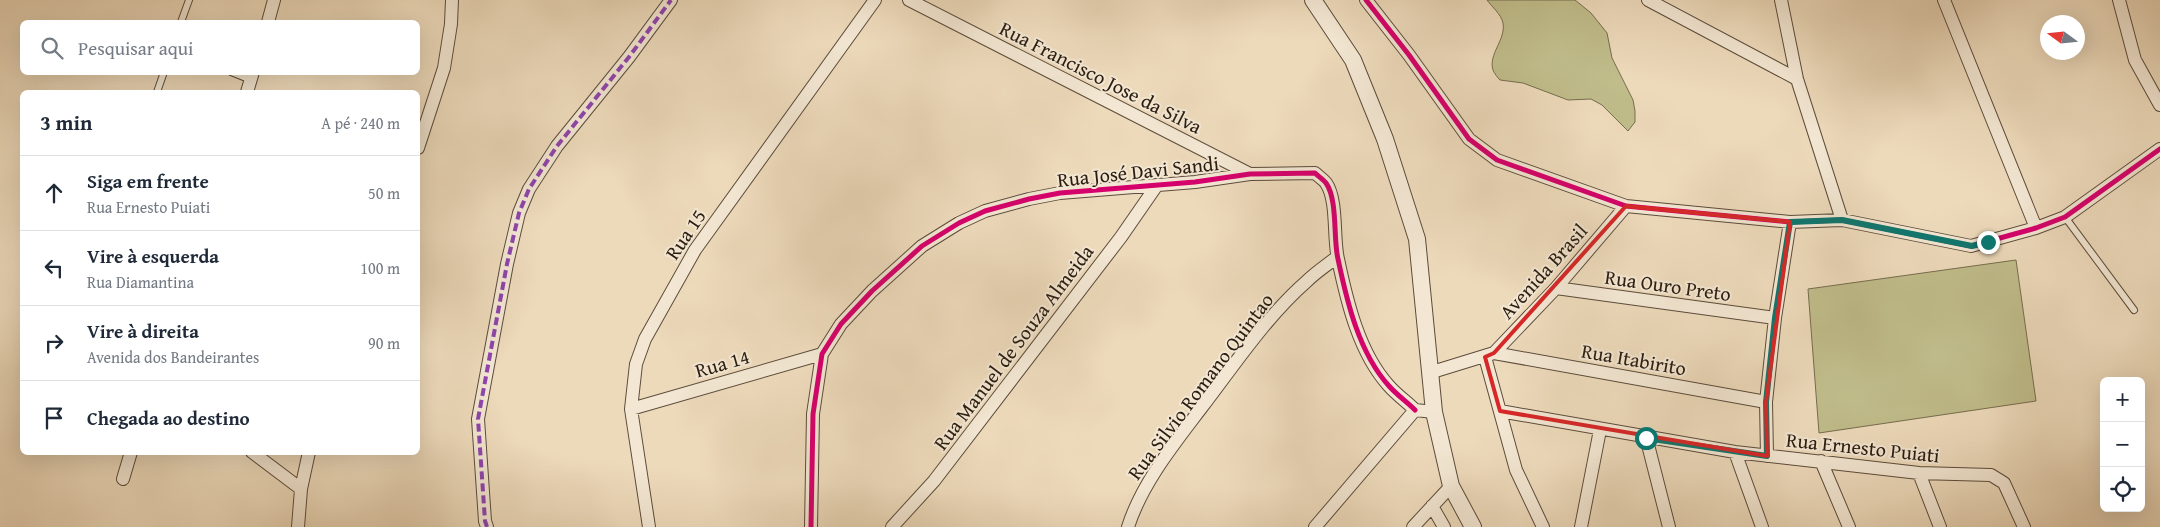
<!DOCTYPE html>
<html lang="pt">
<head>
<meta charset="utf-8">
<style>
	body { margin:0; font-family:"Gentium Book Plus",serif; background:#f2f2f3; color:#1f2937 }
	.controls { position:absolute; right:15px; bottom:15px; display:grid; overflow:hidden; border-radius:8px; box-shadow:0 5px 20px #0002 }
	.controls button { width:45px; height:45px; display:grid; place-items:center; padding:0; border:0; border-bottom:1px solid #e0e1e3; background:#fff; color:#1f2937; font:25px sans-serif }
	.compass { position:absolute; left:2040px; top:15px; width:45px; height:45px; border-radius:50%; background:#fff; box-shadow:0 5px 20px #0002; rotate:285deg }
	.stop { position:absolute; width:15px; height:15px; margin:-11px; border:4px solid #0f766e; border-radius:50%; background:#fff }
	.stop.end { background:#0f766e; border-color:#fff; box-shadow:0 1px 5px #0008 }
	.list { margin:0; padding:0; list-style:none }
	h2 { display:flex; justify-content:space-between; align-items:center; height:65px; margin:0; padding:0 20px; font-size:21px }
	h2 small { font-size:16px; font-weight:400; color:#747a83 }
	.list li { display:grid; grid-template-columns:32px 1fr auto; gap:15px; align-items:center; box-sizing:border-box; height:75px; padding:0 20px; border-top:1px solid #e0e1e3 }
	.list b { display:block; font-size:19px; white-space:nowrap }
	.list p { margin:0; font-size:16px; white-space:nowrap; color:#747a83 }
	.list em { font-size:16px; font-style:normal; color:#747a83 }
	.icon { flex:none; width:28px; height:28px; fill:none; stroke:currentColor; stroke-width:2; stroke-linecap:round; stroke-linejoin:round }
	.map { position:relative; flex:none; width:2160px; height:527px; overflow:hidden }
	.search { position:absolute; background:#fff; box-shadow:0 5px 20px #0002; left:20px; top:20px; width:400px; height:55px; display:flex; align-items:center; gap:12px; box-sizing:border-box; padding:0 18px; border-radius:8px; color:#747a83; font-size:19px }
	.panel { position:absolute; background:#fff; box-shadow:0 5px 20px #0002; left:20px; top:90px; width:400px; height:365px; border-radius:8px }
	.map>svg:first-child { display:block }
</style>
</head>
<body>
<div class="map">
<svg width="2160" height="527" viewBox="0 0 2160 527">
	<rect width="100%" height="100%" fill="#eddabb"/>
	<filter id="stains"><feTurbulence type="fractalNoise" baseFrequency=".004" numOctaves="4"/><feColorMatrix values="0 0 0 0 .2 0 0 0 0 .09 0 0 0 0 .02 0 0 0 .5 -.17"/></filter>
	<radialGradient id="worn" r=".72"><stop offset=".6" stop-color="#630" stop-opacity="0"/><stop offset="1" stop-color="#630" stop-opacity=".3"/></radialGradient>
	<path fill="#c0bd8b" stroke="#766d4e" d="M1487,0H1575L1591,13L1607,33L1612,58L1633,100L1635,111V122L1628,131L1602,105L1591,99L1568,100L1523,83L1500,80C1498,78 1494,73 1493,70C1488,54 1506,40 1503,23C1501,14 1492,7 1487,0Z
		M2016,260L2036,401L1819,433L1808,289Z"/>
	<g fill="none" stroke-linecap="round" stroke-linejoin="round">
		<g stroke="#5c4c3b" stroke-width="8">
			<path id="service" d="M181,22L189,0
				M231,72L251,80
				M157,92L164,72
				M2065,217L2134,310"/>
		</g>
		<g stroke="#5c4c3b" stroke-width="14">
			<path id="minor" d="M909,0L1250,174
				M1366,0L1409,55L1469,139L1497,160L1626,206L1790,222L1842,220L1971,246L2036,228L2065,217L2160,149
				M1648,0L1797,79
				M1781,0L1797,79L1842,220
				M1944,0L2036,228
				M2119,0L2135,60L2160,105
				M268,22L274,0
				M247,92L253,72
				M418,148L444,68L451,24L452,0
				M1556,288L1775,318
				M1494,353L1766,402
				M1485,357L1516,470L1543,527
				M1429,373L1494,353L1556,288L1626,206
				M631,409L822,354
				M1500,411L1735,452L1919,473L1991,475L2004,483L2024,527
				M1646,437L1669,527
				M252,452L301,489
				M1735,452L1762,527
				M1767,456L1766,402L1775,318L1790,222
				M1821,461L1849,527
				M1919,473L1940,527
				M123,479L131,452
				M1432,506L1444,527
				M298,527L301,489L309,452
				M487,527L485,521L478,419L507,264L519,213L529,189L557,146L629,57L671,0
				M649,527L631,409L636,364L645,339L695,250L875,0
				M811,527L813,414L822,354L841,324L872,291L922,246L959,223L985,211L1029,199L1060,193L1195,182L1250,174L1315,173C1318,176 1324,180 1326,183C1338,200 1333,239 1338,259C1347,302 1359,353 1389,386C1397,395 1407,402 1415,410
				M892,527L934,481L1121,237L1157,185
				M1128,527C1142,483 1174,444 1202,407C1235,364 1266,317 1307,281C1316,272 1327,265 1337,257
				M1315,527L1415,410L1434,412
				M1413,527L1451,486
				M1581,527L1600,430"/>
		</g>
		<g stroke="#5c4c3b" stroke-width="18">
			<path id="tertiary" d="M1313,0L1353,60L1385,139L1417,239L1434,412L1451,486L1473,527"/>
		</g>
		<use href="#service" stroke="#f3e7d3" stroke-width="6"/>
		<use href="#minor" stroke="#f3e7d3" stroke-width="12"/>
		<use href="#tertiary" stroke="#f3e7d3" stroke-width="16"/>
		<path stroke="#8e44ad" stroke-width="4" stroke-dasharray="8 4" stroke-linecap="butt" d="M487,527L485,521L478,419L507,264L519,213L529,189L557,146L629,57L671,0"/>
		<g stroke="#f3e7d3" stroke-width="8">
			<path id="cycleway" d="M1366,0L1409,55L1469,139L1497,160L1626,206L1790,222L1842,220L1971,246L2036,228L2065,217L2160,149
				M811,527L813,414L822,354L841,324L872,291L922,246L959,223L985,211L1029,199L1060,193L1195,182L1250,174L1315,173C1318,176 1324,180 1326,183C1338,200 1333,239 1338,259C1347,302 1359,353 1389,386C1397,395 1407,402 1415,410"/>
		</g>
		<use href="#cycleway" stroke="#d6006c" stroke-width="5"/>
	</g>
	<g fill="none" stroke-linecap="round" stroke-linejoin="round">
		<path stroke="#0f766e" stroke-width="6" d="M1646,438L1767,456L1766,402L1775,318L1790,222L1842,220L1972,246L1988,242"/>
	</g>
	<path fill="none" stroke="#d62828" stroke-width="4" stroke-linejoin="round" d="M1626,206L1790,222L1766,402L1767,456L1500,411L1485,357L1494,353Z"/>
	<g text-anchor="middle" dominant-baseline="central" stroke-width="4" stroke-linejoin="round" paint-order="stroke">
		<g font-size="20" fill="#2b1d10" stroke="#f3e7d3">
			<text transform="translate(1101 77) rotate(27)">Rua Francisco Jose da Silva</text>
			<text transform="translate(1138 171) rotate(-6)">Rua José Davi Sandi</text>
			<text transform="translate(685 234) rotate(-56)">Rua 15</text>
			<text transform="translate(1543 271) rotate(-48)">Avenida Brasil</text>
			<text transform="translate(1668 285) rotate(8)">Rua Ouro Preto</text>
			<text transform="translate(1013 347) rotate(-53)">Rua Manuel de Souza Almeida</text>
			<text transform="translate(1634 359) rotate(10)">Rua Itabirito</text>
			<text transform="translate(722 363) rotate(-16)">Rua 14</text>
			<text transform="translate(1200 386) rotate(-53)">Rua Silvio Romano Quintao</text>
			<text transform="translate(1863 447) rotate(6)">Rua Ernesto Puiati</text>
		</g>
	</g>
	<rect width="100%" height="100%" filter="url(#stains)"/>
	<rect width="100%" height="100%" fill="url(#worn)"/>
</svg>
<div class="controls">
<button>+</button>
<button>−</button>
<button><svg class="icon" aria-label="locate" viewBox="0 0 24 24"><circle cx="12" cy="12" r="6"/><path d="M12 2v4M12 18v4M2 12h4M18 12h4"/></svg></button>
</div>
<svg class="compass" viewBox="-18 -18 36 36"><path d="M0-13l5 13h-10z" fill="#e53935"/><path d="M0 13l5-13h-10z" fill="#747a83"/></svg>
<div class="stop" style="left:1646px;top:438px"></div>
<div class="stop end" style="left:1988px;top:242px"></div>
<div class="search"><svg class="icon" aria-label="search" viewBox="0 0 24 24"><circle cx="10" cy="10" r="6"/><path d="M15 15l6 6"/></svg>Pesquisar aqui</div>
<section class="panel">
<h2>3 min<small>A pé · 240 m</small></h2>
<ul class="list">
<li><svg class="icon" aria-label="ahead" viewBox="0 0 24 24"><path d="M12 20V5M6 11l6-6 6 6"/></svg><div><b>Siga em frente</b><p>Rua Ernesto Puiati</p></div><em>50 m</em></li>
<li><svg class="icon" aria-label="left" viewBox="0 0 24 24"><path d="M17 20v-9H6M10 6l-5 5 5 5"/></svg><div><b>Vire à esquerda</b><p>Rua Diamantina</p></div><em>100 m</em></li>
<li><svg class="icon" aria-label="right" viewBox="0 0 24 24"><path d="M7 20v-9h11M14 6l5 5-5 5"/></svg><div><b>Vire à direita</b><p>Avenida dos Bandeirantes</p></div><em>90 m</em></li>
<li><svg class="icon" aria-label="arrive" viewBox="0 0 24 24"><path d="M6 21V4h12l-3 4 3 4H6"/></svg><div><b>Chegada ao destino</b></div></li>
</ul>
</section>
</div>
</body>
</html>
